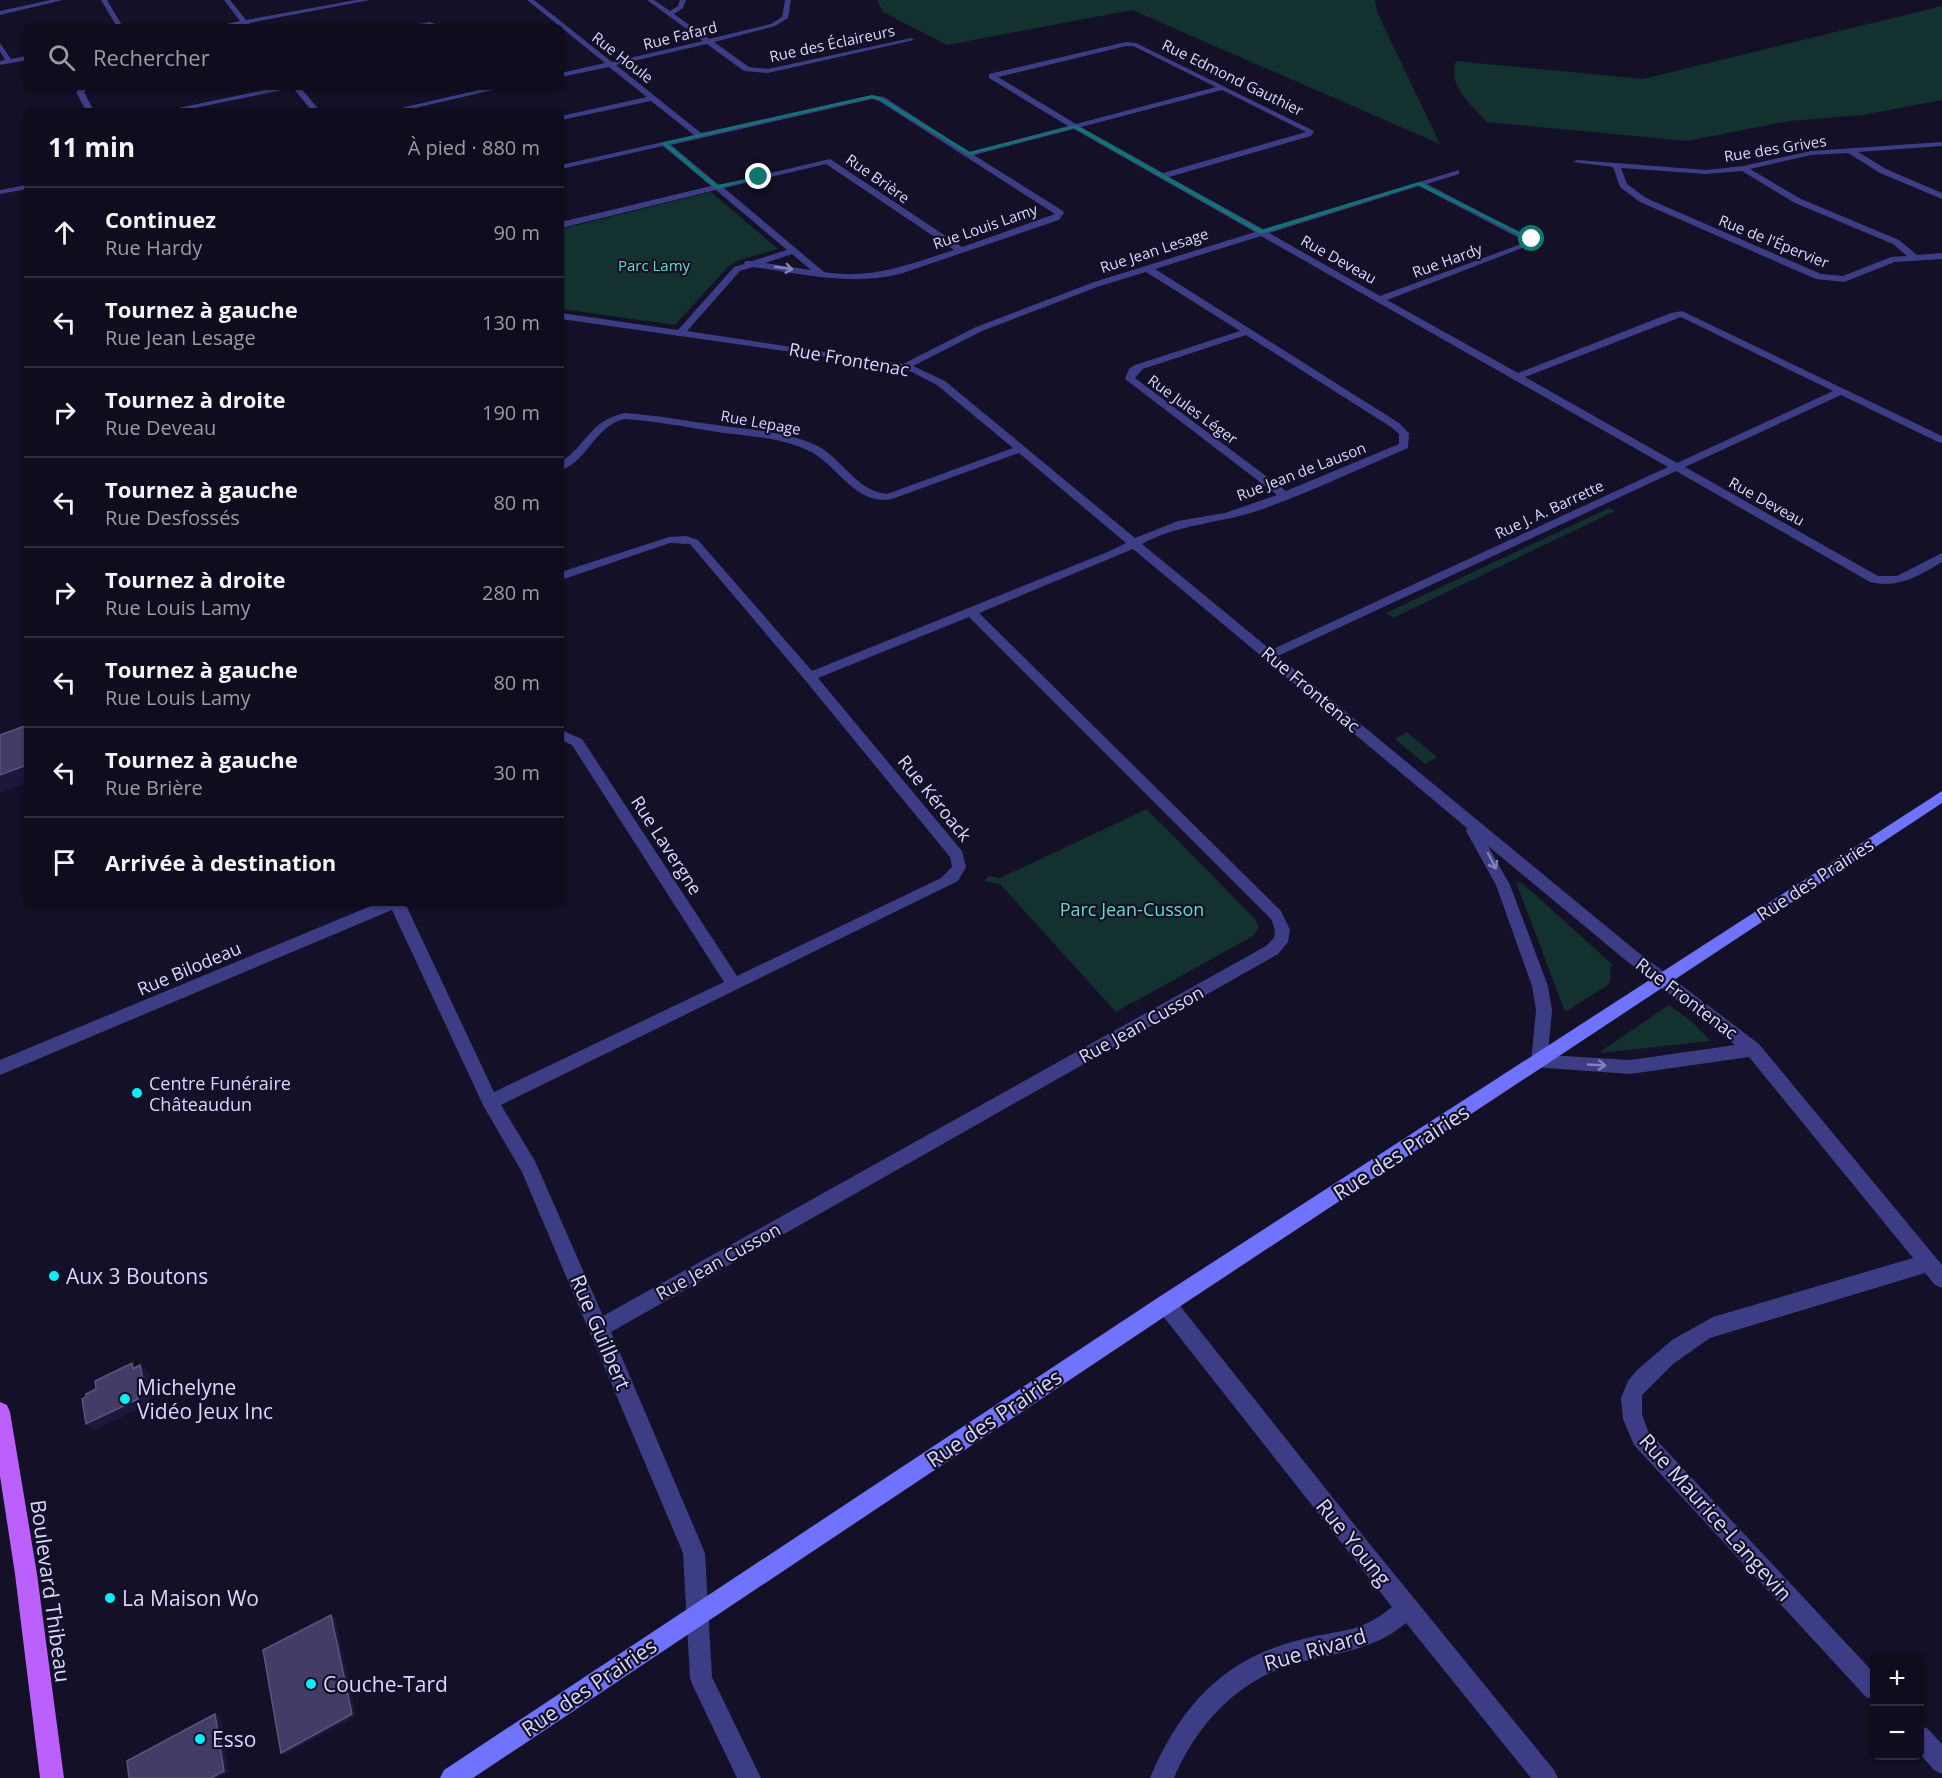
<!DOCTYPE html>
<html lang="fr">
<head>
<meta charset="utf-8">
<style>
	body { margin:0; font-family:"Open Sans",sans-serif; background:#171526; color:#f1f3f6 }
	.controls { position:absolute; right:18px; bottom:18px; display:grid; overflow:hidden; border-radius:9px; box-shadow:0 2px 4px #0004 }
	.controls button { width:54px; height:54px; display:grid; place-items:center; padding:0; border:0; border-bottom:2px solid #2e2c3b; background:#0e0c1d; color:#f1f3f6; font:30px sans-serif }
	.stop { position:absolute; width:18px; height:18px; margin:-14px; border:4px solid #0f766e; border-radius:50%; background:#fff }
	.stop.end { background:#0f766e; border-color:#fff; box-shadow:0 2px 6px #0008 }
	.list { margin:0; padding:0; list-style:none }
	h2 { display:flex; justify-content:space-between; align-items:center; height:78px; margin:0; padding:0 24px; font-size:26px }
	h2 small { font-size:20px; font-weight:400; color:#9b9ba4 }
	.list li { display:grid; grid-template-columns:39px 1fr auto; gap:18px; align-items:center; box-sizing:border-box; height:90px; padding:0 24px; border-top:2px solid #2e2c3b }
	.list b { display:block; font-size:22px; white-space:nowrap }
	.list p { margin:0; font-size:20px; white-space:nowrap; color:#9b9ba4 }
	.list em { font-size:20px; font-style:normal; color:#9b9ba4 }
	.icon { flex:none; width:33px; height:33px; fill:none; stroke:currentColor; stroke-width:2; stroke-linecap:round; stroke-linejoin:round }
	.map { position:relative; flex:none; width:1942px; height:1778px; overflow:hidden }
	.search { position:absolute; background:#0e0c1d; box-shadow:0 2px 4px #0004; left:24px; top:24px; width:540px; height:66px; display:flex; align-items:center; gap:15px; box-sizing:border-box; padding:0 21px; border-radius:9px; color:#9b9ba4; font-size:22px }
	.panel { position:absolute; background:#0e0c1d; box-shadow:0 2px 4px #0004; left:24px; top:108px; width:540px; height:798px; border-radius:9px }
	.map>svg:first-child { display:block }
</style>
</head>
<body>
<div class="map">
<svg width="1942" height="1778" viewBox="0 0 1942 1778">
	<rect width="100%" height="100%" fill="#131027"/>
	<path fill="#13312f" d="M877,0H1375L1377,12L1440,144L1132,10L947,45L883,12Z
		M1942,6V100L1862,115L1789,121L1687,141L1487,122C1472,105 1447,87 1456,61L1643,79Z
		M711,192L778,249L739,260L728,267L675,325L561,309V229Z
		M1609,508L1615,511L1393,618L1386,613Z
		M1407,732L1437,757L1425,764L1395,739Z
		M1147,809L1159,822L1174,815L1160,822L1255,919L1259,927L1253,936L1134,1002L1149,1019L1133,1002L1116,1012L1000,884L984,881L989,876L1000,878Z
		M1516,882L1522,883L1613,965L1610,967L1611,978L1608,985L1565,1012Z
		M1669,1005L1691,1021L1711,1041L1601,1053V1051Z"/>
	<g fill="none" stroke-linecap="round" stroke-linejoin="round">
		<path fill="#3c3d85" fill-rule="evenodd" d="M51,0H63L0,15V11Z
			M101,0H107L123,27H117Z
			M224,0H230L246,20L356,0H370L249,23L252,27H245L243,24L213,27L240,21Z
			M527,0H534L612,62L703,41L647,0H654L670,11L678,6L680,0H686L683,8L674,14L709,39L771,24L782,17L785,0H791L788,18L775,26L714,42L749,67L768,69L911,38L914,40L768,73L744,71L707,44L616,65L701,133L872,95L884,97L969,152L1068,126L989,78V74L1126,42L1136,43L1314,131L1311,136L1169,177L1263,229L1459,170V174L1427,184L1538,242L1387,300L1518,373L1671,313L1682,311L1942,436V443L1938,442L1841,395L1685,467L1878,576H1897L1942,553V562C1918,576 1898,589 1870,582L1676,471L1278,656L1635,950L1759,1044L1942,1265V1288L1935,1285L1925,1273L1710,1338L1673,1364L1642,1395V1414L1648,1431L1874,1673V1700L1866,1697L1634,1445L1623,1419L1621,1398L1628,1381L1636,1371L1672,1340L1713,1317L1913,1258L1749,1057L1630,1074L1533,1067L1531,1062L1536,1010L1532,986L1496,885L1466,831L1467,828L1133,549L979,613L1281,911L1290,930L1288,942L1278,954L611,1332L705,1553L712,1677L761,1778H737L693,1686L690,1678L683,1553L522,1172L484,1107L392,910L0,1075V1060L378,903H405L494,1092L724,982L572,745L561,740V730L582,739L737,976L941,878L952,867L950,857L805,680L690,544L670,543L561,580V572L669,537L686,536L698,540L812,671L1110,551L1126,543L1019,453L892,499C855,507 837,463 807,450C779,437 747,436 717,432C686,427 656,421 625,419C595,425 588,461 561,470V462C587,445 590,420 625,413C656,415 686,421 717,425C749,430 785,431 816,445C842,458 856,491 887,494L1013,448L937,385L912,372L884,365L561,319V313L678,330L734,267L744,264L745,261H752L787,250L716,190L561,228V222L711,186L663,146L561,169V165L694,135L651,101L561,120V116L647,97L609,67L561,77V73L605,63ZM1126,46H1133L1216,87L1076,124L998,77ZM1222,90L1306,132L1163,173L1081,127ZM872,99L879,101L1055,214L962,247L830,159L719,185L671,145ZM1074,129L1255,232L1094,282L976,327L903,364L687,331L740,271L753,267C803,274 850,286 900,274L1059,220L1064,213L1063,211L974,155ZM826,164L954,250C910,264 871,280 824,272L724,188ZM1419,186L1527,242L1380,296L1269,233ZM1261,236L1668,467L1271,650L1142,544C1180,523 1220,524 1260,510C1310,492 1359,469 1408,448L1409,433L1399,423L1155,269ZM792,254L811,270L765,263ZM1146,272L1240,331L1135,365L1129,369L1125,379L1277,495L1225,513L1178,521L1135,538L945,381L913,366L982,331L1100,286ZM1681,317L1833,391L1677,463L1525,377ZM1246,335L1391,427L1399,434V444L1286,491L1135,378L1143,369ZM969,617L1271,919L1275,930L1274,938L1266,946L603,1316L535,1161L501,1105L958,881L966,867L962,851L818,678ZM1488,846L1623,958L1735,1045L1630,1060L1548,1055L1552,1010L1548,986L1510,885Z
			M430,22L444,27H405Z
			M0,43L11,59L27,56V60L0,65V61L5,60L0,51Z
			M82,87H90L84,92L94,111H86L76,92Z
			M279,87H300L320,111H312L293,88L179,111H164Z
			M492,87H506L402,111H388Z
			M1942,142V146L1858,152L1886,169L1942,193V199L1880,173L1848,153L1811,155L1750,169L1801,199L1899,240L1917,255L1942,253V259L1895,262L1844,282L1816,279L1640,202L1620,187L1613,167L1573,162L1577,160L1706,170L1743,166L1811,151ZM1621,168L1706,174L1742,171L1795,203L1893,244L1907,256L1891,257L1843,276L1821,274L1646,198L1627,184Z
			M27,185V189L0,194V190Z
			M1166,1295L1173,1297L1373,1548L1554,1770L1558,1778H1531L1406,1623C1375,1649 1342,1652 1305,1661C1243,1675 1198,1721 1174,1778H1150C1181,1705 1224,1658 1303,1639C1342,1629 1359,1634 1392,1607L1159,1311L1157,1304L1159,1297Z
			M1920,1725L1928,1729L1942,1744V1774L1934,1770L1920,1754Z"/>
		<path fill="#7073fd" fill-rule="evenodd" d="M1942,791V803L1173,1311L473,1778H440L444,1770L1159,1297Z"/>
		<path fill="#bb60fc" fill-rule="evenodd" d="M0,1402L7,1405L10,1412L37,1574L64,1778H40L15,1574L0,1476Z"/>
	</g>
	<path fill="#1d173b" d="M27,765V783L0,793V775Z
		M132,1363L141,1370L140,1365L149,1372L154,1397L146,1401L147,1405L95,1430L86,1424L133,1369Z
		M331,1615L335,1617L356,1716L286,1754L281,1753Z
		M215,1714L220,1716L229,1772L218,1778H211Z"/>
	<path fill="#423c67" stroke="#5a547f" stroke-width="1.5" d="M27,725V765L0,775V735Z
		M132,1363L133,1369L140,1365L145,1390L137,1394L138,1399L86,1424L82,1399L86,1397V1394L96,1389L95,1381Z
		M331,1615L352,1714L281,1753L263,1650Z
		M215,1714L224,1771L211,1778H129L127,1761Z"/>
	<defs><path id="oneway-shaft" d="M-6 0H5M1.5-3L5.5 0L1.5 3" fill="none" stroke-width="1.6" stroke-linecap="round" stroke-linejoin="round" transform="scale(1.5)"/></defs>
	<g stroke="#8382bb">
		<use href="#oneway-shaft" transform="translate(784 268) rotate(8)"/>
		<use href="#oneway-shaft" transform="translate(1492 861) rotate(63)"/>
		<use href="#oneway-shaft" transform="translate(1597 1065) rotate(3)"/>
	</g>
	<path fill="#0f766e" d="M872,95L882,98L970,152L1076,125L1262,230L1419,182L1534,239L1529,240L1418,185L1261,234L1074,128L969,155L879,100L872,98L668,144L717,185L761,177L716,189L661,143Z"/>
	<g fill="#07eefb" stroke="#131027" stroke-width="2">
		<circle cx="137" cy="1093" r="6"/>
		<circle cx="54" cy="1276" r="6"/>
		<circle cx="125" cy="1399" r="6"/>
		<circle cx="110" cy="1598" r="6"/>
		<circle cx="311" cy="1684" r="6"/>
		<circle cx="200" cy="1739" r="6"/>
	</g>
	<g text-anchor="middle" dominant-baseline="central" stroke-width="4.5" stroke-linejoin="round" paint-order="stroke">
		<g font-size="15" fill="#dad7fe" stroke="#131027">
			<text transform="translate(680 35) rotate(-14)">Rue Fafard</text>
			<text transform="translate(832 43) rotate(-12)">Rue des Éclaireurs</text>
			<text transform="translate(623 57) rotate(38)">Rue Houle</text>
			<text transform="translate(1233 77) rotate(26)">Rue Edmond Gauthier</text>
			<text transform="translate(1775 148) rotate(-9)">Rue des Grives</text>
			<text transform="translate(878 178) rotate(35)">Rue Brière</text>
			<text transform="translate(985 226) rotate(-19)">Rue Louis Lamy</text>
			<text transform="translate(1774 241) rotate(22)">Rue de l'Épervier</text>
			<text transform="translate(1154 250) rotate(-18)">Rue Jean Lesage</text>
			<text transform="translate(1339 259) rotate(29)">Rue Deveau</text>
			<text transform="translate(1447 260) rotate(-20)">Rue Hardy</text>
			<text transform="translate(1193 409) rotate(36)">Rue Jules Léger</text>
			<text transform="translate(761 422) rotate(10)">Rue Lepage</text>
			<text transform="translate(1301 471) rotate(-21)">Rue Jean de Lauson</text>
			<text transform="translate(1767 501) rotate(29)">Rue Deveau</text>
			<text transform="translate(1549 509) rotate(-25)">Rue J. A. Barrette</text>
		</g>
		<g font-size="15" fill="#63deba" stroke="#131027">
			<text x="654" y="265">Parc Lamy</text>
		</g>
		<g font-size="18" fill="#dad7fe" stroke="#131027">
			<text transform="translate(849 359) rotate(10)">Rue Frontenac</text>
			<text transform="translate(1311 689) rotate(40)">Rue Frontenac</text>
			<text transform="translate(935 798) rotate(51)">Rue Kéroack</text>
			<text transform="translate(667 845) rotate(57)">Rue Lavergne</text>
			<text transform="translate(1815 879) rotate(-33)">Rue des Prairies</text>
			<text transform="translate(189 968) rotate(-23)">Rue Bilodeau</text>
			<text transform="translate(1687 998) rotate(37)">Rue Frontenac</text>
			<text transform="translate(1141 1024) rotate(-29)">Rue Jean Cusson</text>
			<text transform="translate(718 1261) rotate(-29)">Rue Jean Cusson</text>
		</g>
		<g font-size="18" fill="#63deba" stroke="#131027">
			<text x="1132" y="909">Parc Jean-Cusson</text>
		</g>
		<g font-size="18" fill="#dad7fe" stroke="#131027" text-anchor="start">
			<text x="149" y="1083">Centre Funéraire<tspan x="149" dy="21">Châteaudun</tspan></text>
		</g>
		<g font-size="21" fill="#dad7fe" stroke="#131027">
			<text transform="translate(1401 1152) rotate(-33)">Rue des Prairies</text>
			<text transform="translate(601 1332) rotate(67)">Rue Guilbert</text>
			<text transform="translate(994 1418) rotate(-34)">Rue des Prairies</text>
			<text transform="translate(1716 1517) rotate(48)">Rue Maurice-Langevin</text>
			<text transform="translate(1354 1542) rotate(51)">Rue Young</text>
			<text transform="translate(51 1591) rotate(82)">Boulevard Thibeau</text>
			<text transform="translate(1315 1649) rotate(-16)">Rue Rivard</text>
			<text transform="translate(589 1687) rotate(-34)">Rue des Prairies</text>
		</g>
		<g font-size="21" fill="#dad7fe" stroke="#131027" text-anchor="start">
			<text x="66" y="1276">Aux 3 Boutons</text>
			<text x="137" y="1387">Michelyne<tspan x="137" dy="24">Vidéo Jeux Inc</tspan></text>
			<text x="122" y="1598">La Maison Wo</text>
			<text x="323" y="1684">Couche-Tard</text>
			<text x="212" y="1739">Esso</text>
		</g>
	</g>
</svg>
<div class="controls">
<button>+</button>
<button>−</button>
</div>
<div class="stop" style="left:1532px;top:239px"></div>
<div class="stop end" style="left:759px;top:177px"></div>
<div class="search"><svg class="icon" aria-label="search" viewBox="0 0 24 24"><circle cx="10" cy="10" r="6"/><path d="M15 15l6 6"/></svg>Rechercher</div>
<section class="panel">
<h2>11 min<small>À pied · 880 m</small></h2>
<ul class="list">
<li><svg class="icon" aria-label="ahead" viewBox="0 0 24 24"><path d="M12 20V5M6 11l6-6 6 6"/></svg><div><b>Continuez</b><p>Rue Hardy</p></div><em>90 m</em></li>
<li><svg class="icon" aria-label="left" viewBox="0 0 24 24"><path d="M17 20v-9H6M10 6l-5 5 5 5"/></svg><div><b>Tournez à gauche</b><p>Rue Jean Lesage</p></div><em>130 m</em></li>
<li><svg class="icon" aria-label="right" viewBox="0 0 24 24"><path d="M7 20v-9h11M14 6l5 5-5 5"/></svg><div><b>Tournez à droite</b><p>Rue Deveau</p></div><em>190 m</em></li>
<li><svg class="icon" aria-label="left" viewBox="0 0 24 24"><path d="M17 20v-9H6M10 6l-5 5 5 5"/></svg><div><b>Tournez à gauche</b><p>Rue Desfossés</p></div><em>80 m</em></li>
<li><svg class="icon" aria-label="right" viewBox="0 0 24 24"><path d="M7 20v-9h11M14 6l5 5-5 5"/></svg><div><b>Tournez à droite</b><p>Rue Louis Lamy</p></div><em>280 m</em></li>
<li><svg class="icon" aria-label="left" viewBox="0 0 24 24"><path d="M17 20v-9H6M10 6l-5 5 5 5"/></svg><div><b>Tournez à gauche</b><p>Rue Louis Lamy</p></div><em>80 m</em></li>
<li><svg class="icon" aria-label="left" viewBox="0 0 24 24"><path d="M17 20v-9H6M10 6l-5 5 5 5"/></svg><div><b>Tournez à gauche</b><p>Rue Brière</p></div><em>30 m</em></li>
<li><svg class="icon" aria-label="arrive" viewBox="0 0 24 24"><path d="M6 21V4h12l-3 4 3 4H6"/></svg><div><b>Arrivée à destination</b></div></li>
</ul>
</section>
</div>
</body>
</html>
